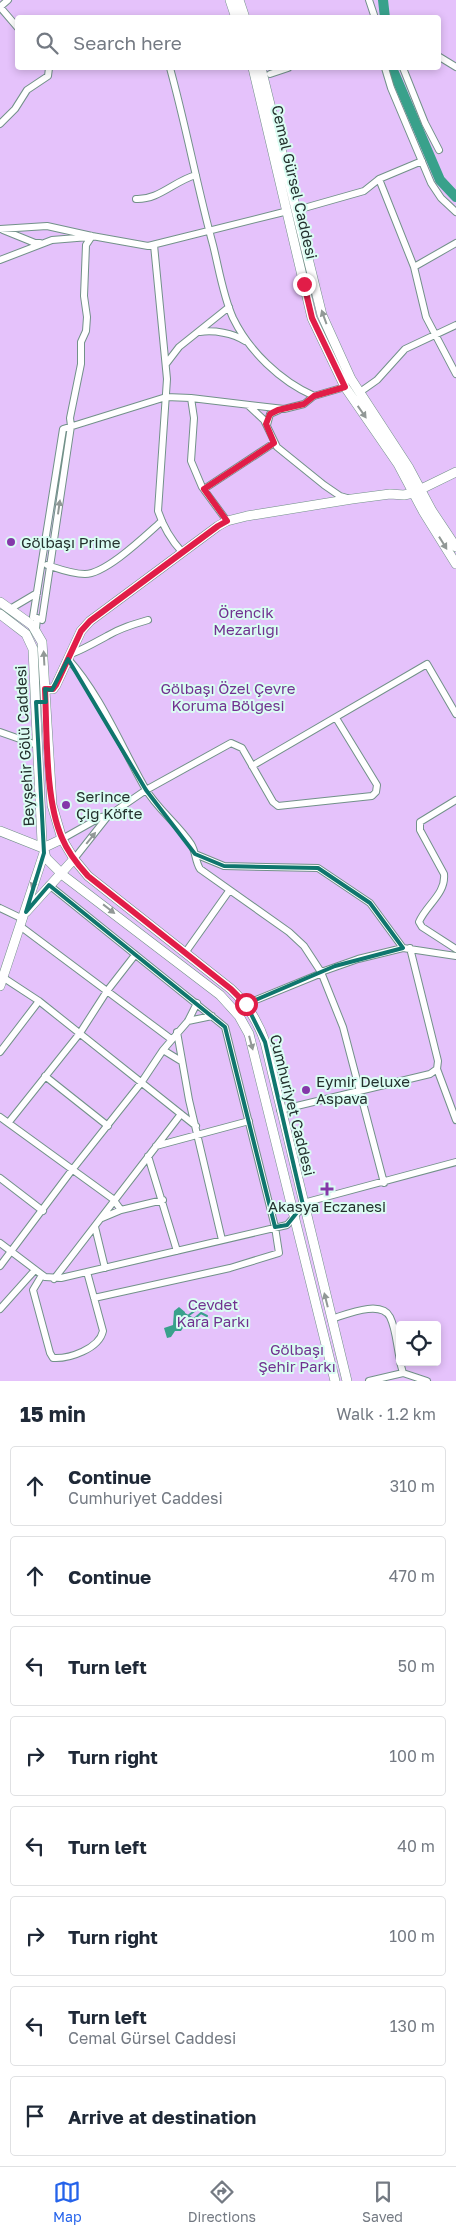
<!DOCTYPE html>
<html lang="en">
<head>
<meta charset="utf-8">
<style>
	body { margin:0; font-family:"Golos Text",sans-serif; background:#f2f2f3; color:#1f2937 }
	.controls { position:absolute; right:15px; bottom:15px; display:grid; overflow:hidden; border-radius:5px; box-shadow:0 2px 8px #0003 }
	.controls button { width:45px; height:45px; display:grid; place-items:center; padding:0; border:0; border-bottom:1px solid #e0e1e3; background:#fff; color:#1f2937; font:25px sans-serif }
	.stop { position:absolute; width:15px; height:15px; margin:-11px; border:4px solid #e11d48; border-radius:50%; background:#fff }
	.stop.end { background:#e11d48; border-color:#fff; box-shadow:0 1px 5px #0008 }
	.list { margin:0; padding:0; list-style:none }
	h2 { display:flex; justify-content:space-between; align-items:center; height:65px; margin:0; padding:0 20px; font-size:21px }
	h2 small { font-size:16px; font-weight:400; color:#747a83 }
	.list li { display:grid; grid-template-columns:32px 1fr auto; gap:15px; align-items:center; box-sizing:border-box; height:80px; margin:0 10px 10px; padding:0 10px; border:1px solid #e0e1e3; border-radius:5px }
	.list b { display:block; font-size:19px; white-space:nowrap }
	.list p { margin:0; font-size:16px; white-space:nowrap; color:#747a83 }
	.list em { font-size:16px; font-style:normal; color:#747a83 }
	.icon { flex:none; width:28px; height:28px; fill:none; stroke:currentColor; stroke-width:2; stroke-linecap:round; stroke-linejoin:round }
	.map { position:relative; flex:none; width:456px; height:1381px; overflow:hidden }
	.search { position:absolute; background:#fff; box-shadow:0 2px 8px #0003; left:15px; right:15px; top:15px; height:55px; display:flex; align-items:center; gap:12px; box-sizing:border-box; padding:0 18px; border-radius:5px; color:#747a83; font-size:19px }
	.sheet { height:785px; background:#fff }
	nav { display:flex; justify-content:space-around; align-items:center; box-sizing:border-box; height:70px; border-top:1px solid #e0e1e3; background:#fff; font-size:14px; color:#747a83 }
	nav a { display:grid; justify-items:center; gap:2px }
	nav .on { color:#2563eb }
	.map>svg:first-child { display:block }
</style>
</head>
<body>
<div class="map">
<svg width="456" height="1381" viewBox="0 0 456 1381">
	<rect width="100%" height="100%" fill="#ceefe6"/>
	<path fill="#e5c2fb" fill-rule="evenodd" d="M0,0H456V1381H0ZM18,18H438V68H18ZM400,1325H437V1362H400Z"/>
	<path fill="#39a18b" d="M179,1307L185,1312L184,1326L181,1331H175L171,1337L167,1338L164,1328L173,1325L174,1311Z"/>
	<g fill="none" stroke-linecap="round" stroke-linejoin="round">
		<path stroke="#39a18b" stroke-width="2" d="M185,1314L194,1319L201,1313L207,1316
			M189,1315L203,1305L211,1308"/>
		<path stroke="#39a18b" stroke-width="10" d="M383,0L385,18
			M392,68L440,180L456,197"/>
		<g stroke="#729189" stroke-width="8">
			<path id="street" d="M369,0L375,18
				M0,7L18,28
				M0,7L8,0
				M438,56L456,67
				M170,68C186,126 197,186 213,245C219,269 223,296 233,318C249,351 280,381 314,396
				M385,68L391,88L431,183L441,198L456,212
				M403,68L425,123L439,150
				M270,74L288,68
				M0,124L15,109L27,90L48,76L49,68
				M379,179L414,267L426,317L456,374
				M136,199C159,200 174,181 196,175
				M297,210L364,191L379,179L422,161
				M0,229L47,226L92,236L148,246L288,211
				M3,230L35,243H40
				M154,245L167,379L158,511C163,526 171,540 182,552
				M0,260L52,240L89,237
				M414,267L456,243
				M200,332C214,330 233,333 245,341
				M166,364L179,347L229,307
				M360,392L377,380L405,349L456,325
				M191,398L194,418L191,461L202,487L227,521
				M249,406L264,420L277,447L324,485L340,496L347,498
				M267,425L270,414L279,410
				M204,489L274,443
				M47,565C59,569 72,574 85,574C106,574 145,536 162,521
				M10,609L37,593
				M37,618L42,620L71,426L70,418L81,364V342L86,331L87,317L84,296L86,245L92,236
				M36,629L37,618L33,617L63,429L166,397L191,398L284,409L304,404L314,396L345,387
				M71,654C84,649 94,643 107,636C120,628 134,624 148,620
				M68,659C100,694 121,746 145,788C157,809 178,824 191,844C196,852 195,861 200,869L289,932L304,946L321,972L343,1027L384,1183
				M0,732L37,745
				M252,766L427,664L456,714
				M456,800L420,822V830L444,874C446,894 426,905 419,922L422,927L456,949
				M62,839L101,817L108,816
				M195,854L224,866L318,868L370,903L403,948
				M74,859L108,816L146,790L231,743L242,748L273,802L278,806L372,796L376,792L377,785L336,718
				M49,885L225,1027L275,1227L279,1253L230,1268L94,1298
				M0,908L23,919
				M20,926L171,1039
				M185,953L229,891
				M321,972L358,959L403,948L456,956
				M1,976L39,1001L196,1126
				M246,1004L322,973
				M188,1021L212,1016
				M177,1032L189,1100L222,1240
				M163,1050L181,1061
				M0,1052L39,1001
				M437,1069L456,1120
				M45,1076L108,1126
				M280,1110L430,1074L437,1069L438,1061L410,948
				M0,1117L113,1199L121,1210
				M9,1122L80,1033L107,991L135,955
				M156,1146L249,1121
				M148,1156L177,1251
				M0,1178L43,1211
				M102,1218L121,1210L163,1200
				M95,1227L105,1268
				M0,1243L45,1277L61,1278L287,1225L307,1202L456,1162
				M0,1266L72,1170L141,1083L163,1050L188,1021L197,1003
				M42,1275L33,1290L50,1353L53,1358C69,1359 99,1349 103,1331L87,1272
				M54,1279L181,1114
				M0,1309L35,1270
				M331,1319C345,1315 381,1299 390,1317C396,1329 397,1347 400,1360
				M403,1373L427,1381
				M369,1381L403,1373L400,1362"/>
		</g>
		<g stroke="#729189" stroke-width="10">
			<path id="secondary" d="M230,0L236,18
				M239,0L245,18
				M253,68L312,318L345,387L398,464L423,511L456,564
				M261,68L322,315L351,379L409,468L432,511L456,547
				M0,602L32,625L42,642L52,805L62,839L74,859L88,876L231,989C247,1004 258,1021 265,1042L347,1381
				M0,614L26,634L33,649L42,842L46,858L64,876L220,995L239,1016L249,1034L335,1381
				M45,689H53L56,685L81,631L90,621L218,526L227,521L247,516L352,499L390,494L404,495L413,493L456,472
				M0,831L43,848L62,839
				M26,912L74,859
				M0,986L44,853"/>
		</g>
		<use href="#street" stroke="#fff" stroke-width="6"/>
		<use href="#secondary" stroke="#fff" stroke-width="9"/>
	</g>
	<defs><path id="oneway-solid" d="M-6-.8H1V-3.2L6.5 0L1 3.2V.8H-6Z" transform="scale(1.25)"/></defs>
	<g fill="#919896">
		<use href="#oneway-solid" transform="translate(324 317) rotate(-110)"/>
		<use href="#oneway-solid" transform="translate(362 412) rotate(55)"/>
		<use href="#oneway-solid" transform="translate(59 507) rotate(-82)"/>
		<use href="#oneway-solid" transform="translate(443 543) rotate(58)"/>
		<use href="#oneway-solid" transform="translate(44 658) rotate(-93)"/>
		<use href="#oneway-solid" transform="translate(91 838) rotate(-51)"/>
		<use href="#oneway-solid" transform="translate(34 882) rotate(110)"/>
		<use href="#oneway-solid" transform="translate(109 909) rotate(38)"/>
		<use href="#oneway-solid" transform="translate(251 1043) rotate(75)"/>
		<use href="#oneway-solid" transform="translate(326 1300) rotate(-104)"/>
	</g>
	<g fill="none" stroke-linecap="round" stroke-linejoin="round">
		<path stroke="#e11d48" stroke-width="6" d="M246,1004L231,989L88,876C78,865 68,853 62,838C45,800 47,732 45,689H53L56,685L81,631L90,621L218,526L227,521L204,489L274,443L266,424L270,414L278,410L304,404L314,396L345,387L312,318L304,284"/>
	</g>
	<path fill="none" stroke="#0f766e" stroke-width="4" stroke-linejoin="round" d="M68,659L146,790L195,854L224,866L318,868L370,903L403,948L335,966L246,1004L265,1042L303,1205L287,1225L275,1227L225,1027L49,885L26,912L44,853L36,702H46L45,689L52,690Z"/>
	<g fill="#8438a9" stroke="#dbfdf3" stroke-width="2">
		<circle cx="11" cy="542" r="5"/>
		<circle cx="66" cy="805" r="5"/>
		<circle cx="306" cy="1090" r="5"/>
		<path d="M324.5 1181.5h5v5h5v5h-5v5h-5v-5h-5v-5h5z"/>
	</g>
	<g text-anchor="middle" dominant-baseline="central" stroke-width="4" stroke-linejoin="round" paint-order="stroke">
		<g font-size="15" fill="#23302d" stroke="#dbfdf3">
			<text transform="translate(295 182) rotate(77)">Cemal Gürsel Caddesi</text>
			<text transform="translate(24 746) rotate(-93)">Beyşehir Gölü Caddesi</text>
			<text transform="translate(293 1105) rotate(76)">Cumhuriyet Caddesi</text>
		</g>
		<g font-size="15" fill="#23302d" stroke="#dbfdf3" text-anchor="start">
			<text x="21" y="542">Gölbaşı Prime</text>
			<text x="76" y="796">Serince<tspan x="76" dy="17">Çiğ Köfte</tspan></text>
			<text x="316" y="1081">Eymir Deluxe<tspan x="316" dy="17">Aspava</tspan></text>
			<text x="327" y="1206" text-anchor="middle">Akasya Eczanesi</text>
		</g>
		<g font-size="15" fill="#713290" stroke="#dbfdf3">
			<text x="246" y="612">Örencik<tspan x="246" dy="17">Mezarlığı</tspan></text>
			<text x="228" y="688">Gölbaşı Özel Çevre<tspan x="228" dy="17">Koruma Bölgesi</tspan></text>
			<text x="213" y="1304">Cevdet<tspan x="213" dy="17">Kara Parkı</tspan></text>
			<text x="297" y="1349">Gölbaşı<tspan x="297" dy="17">Şehir Parkı</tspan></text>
		</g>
	</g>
</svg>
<div class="controls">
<button><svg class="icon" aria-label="locate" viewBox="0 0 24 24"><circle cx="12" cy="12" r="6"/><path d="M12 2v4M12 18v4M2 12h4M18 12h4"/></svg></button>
</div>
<div class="stop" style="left:246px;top:1004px"></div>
<div class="stop end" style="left:304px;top:284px"></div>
<div class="search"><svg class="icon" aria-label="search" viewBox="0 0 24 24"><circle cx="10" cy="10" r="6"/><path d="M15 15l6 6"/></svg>Search here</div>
</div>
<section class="sheet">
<h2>15 min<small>Walk · 1.2 km</small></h2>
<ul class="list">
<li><svg class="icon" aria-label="ahead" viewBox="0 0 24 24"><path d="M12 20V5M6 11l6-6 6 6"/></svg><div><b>Continue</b><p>Cumhuriyet Caddesi</p></div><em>310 m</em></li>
<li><svg class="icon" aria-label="ahead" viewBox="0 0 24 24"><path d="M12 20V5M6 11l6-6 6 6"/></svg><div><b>Continue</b></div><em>470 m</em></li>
<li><svg class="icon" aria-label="left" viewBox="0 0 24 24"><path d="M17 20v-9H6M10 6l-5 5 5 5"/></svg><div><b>Turn left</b></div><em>50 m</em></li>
<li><svg class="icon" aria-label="right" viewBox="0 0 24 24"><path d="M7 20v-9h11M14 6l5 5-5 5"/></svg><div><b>Turn right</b></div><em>100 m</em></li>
<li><svg class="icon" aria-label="left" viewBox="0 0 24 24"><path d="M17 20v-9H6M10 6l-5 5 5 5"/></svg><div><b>Turn left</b></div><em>40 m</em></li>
<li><svg class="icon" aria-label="right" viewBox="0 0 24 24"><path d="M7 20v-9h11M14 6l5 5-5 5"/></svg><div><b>Turn right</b></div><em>100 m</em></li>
<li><svg class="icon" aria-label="left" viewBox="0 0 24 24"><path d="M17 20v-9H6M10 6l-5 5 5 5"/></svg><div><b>Turn left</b><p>Cemal Gürsel Caddesi</p></div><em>130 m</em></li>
<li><svg class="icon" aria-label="arrive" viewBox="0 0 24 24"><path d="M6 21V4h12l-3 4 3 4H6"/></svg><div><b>Arrive at destination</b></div></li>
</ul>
</section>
<nav>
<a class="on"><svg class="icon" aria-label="map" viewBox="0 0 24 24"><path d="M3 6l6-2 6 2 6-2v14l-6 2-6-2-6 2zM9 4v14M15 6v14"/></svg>Map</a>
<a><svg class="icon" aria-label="directions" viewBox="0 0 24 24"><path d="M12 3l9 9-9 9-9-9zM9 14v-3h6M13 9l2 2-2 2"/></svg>Directions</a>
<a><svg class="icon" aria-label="saved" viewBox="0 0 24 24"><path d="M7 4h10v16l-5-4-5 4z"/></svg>Saved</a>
</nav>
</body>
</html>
